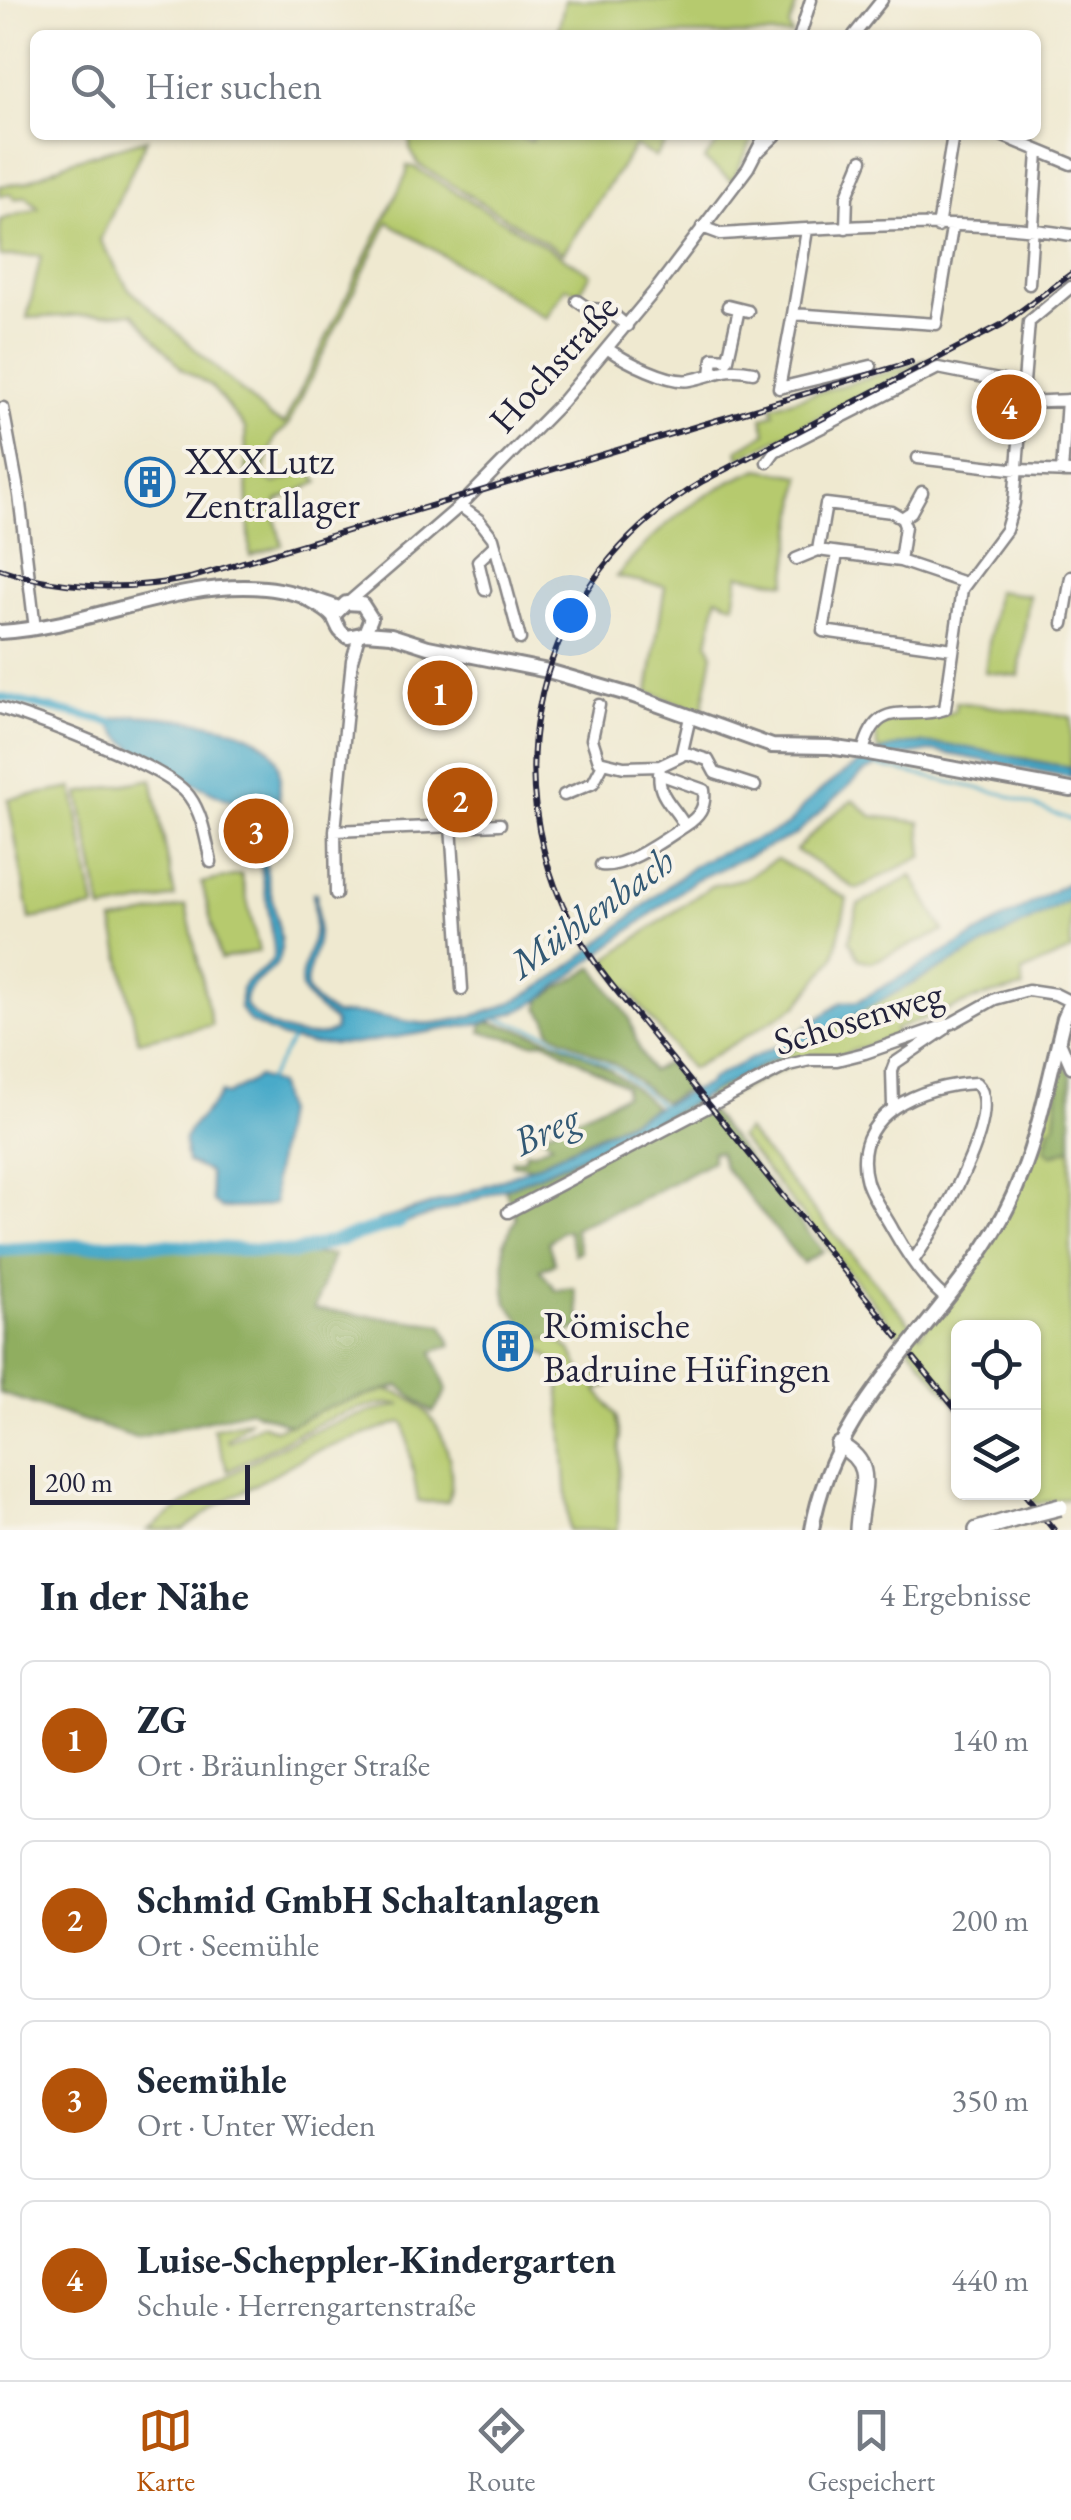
<!DOCTYPE html>
<html lang="de">
<head>
<meta charset="utf-8">
<style>
	body { margin:0; font-family:"EB Garamond",serif; background:#f2f2f3; color:#1f2937 }
	.controls { position:absolute; right:30px; bottom:30px; display:grid; overflow:hidden; border-radius:15px; box-shadow:0 2px 8px #0004 }
	.controls button { width:90px; height:90px; display:grid; place-items:center; padding:0; border:0; border-bottom:2px solid #e0e1e3; background:#fff; color:#1f2937; font:50px sans-serif }
	.scale { position:absolute; left:30px; bottom:25px; width:220px; box-sizing:border-box; padding-left:10px; border:5px solid #22223b; border-top:0; font-size:28px; line-height:35px; white-space:nowrap; color:#22223b; -webkit-text-stroke:8px #f7f3e8; paint-order:stroke }
	.you { position:absolute; left:570px; top:615px; width:35px; height:35px; margin:-25px; border:8px solid #fff; border-radius:50%; background:#1a73e8; box-shadow:0 0 0 15px #1a73e833 }
	.badge { display:grid; place-items:center; width:65px; height:65px; border-radius:50%; background:#b45309; color:#fff; font-size:32px; font-weight:700 }
	.pin { position:absolute; translate:-50% -50%; border:5px solid #fff; box-shadow:0 2px 10px #0006 }
	.list { margin:0; padding:0; list-style:none }
	h2 { display:flex; justify-content:space-between; align-items:center; height:130px; margin:0; padding:0 40px; font-size:42px }
	h2 small { font-size:32px; font-weight:400; color:#747a83 }
	.list li { display:grid; grid-template-columns:65px 1fr auto; gap:30px; align-items:center; box-sizing:border-box; height:160px; margin:0 20px 20px; padding:0 20px; border:2px solid #e0e1e3; border-radius:15px }
	.list b { display:block; font-size:38px; white-space:nowrap }
	.list p { margin:0; font-size:32px; white-space:nowrap; color:#747a83 }
	.list em { font-size:32px; font-style:normal; color:#747a83 }
	.icon { flex:none; width:55px; height:55px; fill:none; stroke:currentColor; stroke-width:2; stroke-linecap:round; stroke-linejoin:round }
	.map { position:relative; flex:none; width:1071px; height:1530px; overflow:hidden }
	.search { position:absolute; background:#fff; box-shadow:0 2px 8px #0004; left:30px; right:30px; top:30px; height:110px; display:flex; align-items:center; gap:25px; box-sizing:border-box; padding:0 35px; border-radius:15px; color:#747a83; font-size:38px }
	.sheet { height:850px; background:#fff }
	nav { display:flex; justify-content:space-around; align-items:center; box-sizing:border-box; height:140px; border-top:2px solid #e0e1e3; background:#fff; font-size:28px; color:#747a83 }
	nav a { display:grid; justify-items:center; gap:5px }
	nav .on { color:#b45309 }
	.map>svg:first-child { display:block }
</style>
</head>
<body>
<div class="map">
<svg width="1071" height="1530" viewBox="0 0 1071 1530">
	<rect width="100%" height="100%" fill="#f7f3e8"/>
	<filter id="ink" filterUnits="userSpaceOnUse"><feTurbulence type="fractalNoise" baseFrequency=".01" numOctaves="2"/><feDisplacementMap in="SourceGraphic" scale="20" xChannelSelector="R" yChannelSelector="G"/><feConvolveMatrix kernelMatrix="1 2 1 2 8 2 1 2 1" color-interpolation-filters="sRGB"/></filter>
	<filter id="wash" filterUnits="userSpaceOnUse"><feTurbulence type="fractalNoise" baseFrequency=".0048" numOctaves="4" result="noise"/><feDisplacementMap in="SourceGraphic" scale="40" xChannelSelector="R" yChannelSelector="G"/><feGaussianBlur stdDeviation="2.25" result="paint"/><feColorMatrix in="noise" values="0 0 0 0 0 0 0 0 0 0 0 0 0 0 0 0 0 1.4 0 .05"/><feComposite in="paint" operator="in"/></filter>
	<g filter="url(#wash)">
		<rect width="100%" height="100%" fill="#efe9d0"/>
		<path fill="#b6ca6e" stroke="#6c7654" stroke-width="2.5" d="M565,0H798L789,26L792,35H557Z
			M410,135H516L531,141L533,135H671L655,157L635,146L563,253L418,164L410,149Z
			M724,135H755L732,181L704,160Z
			M147,139L100,240L128,288L271,418L284,424L407,173V166L414,167L591,274L579,293L566,287L546,318L388,222L287,427L275,437L262,475L274,483L309,471L319,482L277,501L273,511L282,545L250,556L245,428L211,386L182,369L133,313L27,318L41,256H0V220L39,208L26,196L14,199L11,194L0,196V186L26,182L71,161Z
			M931,359L740,458L738,450L766,433L762,418L774,413L772,406Z
			M759,469L801,476L786,583L739,575L734,605L717,597L708,643L713,654L702,712L648,692L665,586L616,577C656,529 699,492 759,469Z
			M996,591L1029,595L1019,676L985,672Z
			M956,702L1071,717V767C1020,761 930,731 885,752L877,748L876,733C897,703 930,726 955,710Z
			M152,779L175,897L102,911L79,793Z
			M73,788L95,908L30,919L8,799Z
			M853,800L872,816L920,822L923,856L856,889L796,850L827,819Z
			M777,859L847,899L834,958L798,1005L691,1069L604,961L711,886L745,878Z
			M241,874L259,951L220,959L202,883Z
			M912,876L944,931L872,962L859,959L849,940L858,905Z
			M1071,899V951L1022,972L1023,988L982,997L894,1030L897,1035L842,1055L812,1056L712,1103L705,1095Z
			M186,906L212,1025L138,1041L113,922Z
			M1058,1061H1061L1053,1155L1071,1148V1497L1036,1504L1027,1493L1034,1492V1328H958V1407L739,1137L746,1130L920,1335L982,1256L1035,1155Z
			M533,1338H556L571,1351L584,1377L614,1372L611,1384L597,1390L616,1415L620,1435L618,1530H569L558,1365L543,1352L535,1353Z
			M385,1390C434,1396 461,1458 448,1502H418L405,1424L401,1422L312,1453L218,1505L183,1530H148C224,1474 309,1421 402,1405C359,1395 266,1449 228,1471L213,1429L251,1420L227,1440L229,1442L262,1424L275,1430L328,1407Z"/>
		<path fill="#90ae61" stroke="#59684e" stroke-width="2.5" d="M594,967L629,1017L639,1049L651,1071L667,1063L689,1088L663,1102L621,1068L550,1031L547,1019L539,1009L541,999Z
			M490,1022C558,1038 604,1057 655,1107L532,1167L512,1164V1160L525,1159L526,1151L534,1152L552,1143L541,1134L625,1095V1086L544,1041L533,1043L481,1032L483,1023Z
			M1061,1061L1071,1073V1148L1052,1155L1045,1149L1050,1128L1055,1125Z
			M699,1098L823,1251L803,1263L724,1167L719,1152H712V1161L634,1203L574,1228L580,1251L574,1254L568,1230L560,1232L548,1243L555,1263L540,1270L556,1290L574,1288L582,1327L554,1339L533,1338L507,1303L505,1291L504,1243L516,1218L505,1189L563,1165Z
			M143,1249L333,1255L314,1309L443,1325L451,1345L432,1352L447,1390L433,1413L399,1386L328,1407L291,1425L250,1410L136,1438L0,1393V1255Z"/>
		<path fill="#4aaac9" stroke="#366682" stroke-width="2.5" d="M135,715C169,717 253,723 273,753C282,766 280,784 279,798C277,820 265,835 265,857C265,882 286,939 280,956C274,977 245,979 245,1003C256,1027 312,1046 335,1030L334,1021C285,986 302,982 314,933C316,921 314,906 313,893H316C317,909 320,926 317,942C309,980 291,990 336,1015C363,1010 392,1020 419,1023C435,1025 456,1020 472,1016C553,999 629,911 698,863C725,848 756,842 784,827C794,822 797,813 805,805C828,782 877,746 910,744C963,741 1018,761 1071,767V777L933,751L898,756L863,773L795,835L695,880L541,999L521,1010L483,1023L355,1044H312L283,1038L250,1022L240,1008L241,988C249,976 271,968 274,955C276,947 258,852 255,836L260,835L259,823H253L255,814L250,808C220,798 116,750 109,720Z
			M1071,881V899L1058,906C989,943 919,979 851,1017C701,1099 548,1184 382,1230L378,1221C430,1205 482,1189 532,1167C591,1142 648,1109 708,1084L711,1079L788,1040L842,1002L858,1001Z
			M258,1077L278,1085L284,1111L274,1179L275,1203C264,1209 235,1207 221,1208L213,1202L209,1172L187,1162L184,1140C192,1120 210,1112 221,1093L227,1095Z"/>
		<g fill="none" stroke-linecap="round" stroke-linejoin="round">
			<path stroke="#4aaac9" stroke-width="2.5" d="M878,766L1003,794L1071,820
				M499,1019L548,1034L618,1070L662,1106
				M267,1081L292,1040"/>
			<path stroke="#4aaac9" stroke-width="8" d="M0,697L118,724
				M258,845L256,823L259,815"/>
			<path stroke="#4aaac9" stroke-width="14" d="M0,1250L132,1243L294,1253L399,1222"/>
		</g>
	</g>
	<g filter="url(#ink)">
		<g fill="none" stroke-linecap="round" stroke-linejoin="round">
			<g stroke="#888686" stroke-width="15">
				<path id="minor" d="M800,35L811,0
					M854,35L882,0
					M1001,135L1071,164
					M760,150L776,135
					M702,227L721,234C831,228 963,216 1071,235
					M938,227L953,135
					M846,228L847,196L862,160
					M807,230L793,314L936,324L952,228
					M1029,284L1038,152
					M577,301L589,309L608,310L627,326
					M728,306L748,311
					M793,314L779,388L871,366
					M608,349C625,361 670,384 690,380C717,375 724,366 753,372
					M728,359L739,309
					M711,374L713,358L728,359L727,361
					M1023,402L1071,400
					M3,408L19,495L35,629
					M918,458L1018,470L1071,472
					M767,462L775,451L938,368L1024,385
					M1062,472L1067,400
					M460,506L479,520L493,538L520,639
					M818,550L826,504L892,512L902,518
					M837,554L823,631L953,649
					M796,559L818,550L900,561L965,583
					M900,561L905,526L902,518L911,512L922,492
					M485,590L478,561L495,545
					M349,602L460,506L562,402L657,288L748,168L765,135
					M1063,624L1071,577
					M599,705L592,739L599,761L624,767L660,766
					M0,708C39,720 167,766 189,796C203,815 206,840 211,862
					M683,752L708,760L715,773L755,786
					M863,752C877,695 907,722 945,709L962,589L1006,530L1014,503L1029,322L1071,287
					M659,774L704,790C706,808 699,817 685,826C671,801 656,798 660,766L681,756L690,717
					M564,795L593,783L603,764
					M451,826L462,989
					M335,831L500,824
					M601,865C625,869 665,839 685,826
					M336,894L335,831L352,660L359,636
					M1059,1039L1071,1067
					M893,1106L892,1071L895,1063L945,1029
					M508,1212L788,1065L810,1060H837L865,1053L952,1023L995,999L1028,990L1055,994L1071,1002
					M913,1261C933,1233 1008,1112 976,1083C922,1085 848,1114 867,1182C872,1198 885,1215 893,1230C907,1255 923,1279 945,1298"/>
			</g>
			<g stroke="#888686" stroke-width="18">
				<path id="major" d="M305,598C313,603 327,609 333,617C339,626 337,631 348,637L365,633L391,635L428,647L548,671L634,696L772,746L829,747L863,752L1071,790
					M337,612L346,603L362,604L371,618L365,633
					M0,632C89,627 175,580 265,588C290,590 315,600 339,608
					M812,1530C832,1408 931,1335 993,1234C1034,1167 1045,1093 1064,1018L1071,1002"/>
			</g>
			<g stroke="#888686" stroke-width="20">
				<path id="highway" d="M839,1445C879,1465 859,1493 858,1530
					M977,1530L1021,1517"/>
			</g>
			<use href="#minor" stroke="#fff" stroke-width="10"/>
			<use href="#major" stroke="#fff" stroke-width="12"/>
			<use href="#highway" stroke="#fff" stroke-width="15"/>
			<g stroke="#22223b" stroke-width="6">
				<path id="rail" d="M0,569C62,590 126,591 190,578L911,362
					M898,1337L611,984C479,818 519,589 703,481L1003,324L1071,274
					M914,1358L958,1412
					M1023,1492L1054,1530"/>
			</g>
			<use href="#rail" stroke="#f7f3e8" stroke-width="2.5" stroke-dasharray="8" stroke-linecap="butt"/>
			<g stroke="#888686" stroke-width="20" stroke-linecap="butt">
				<path id="highway-bridge" d="M1021,1517L1060,1507"/>
			</g>
			<use href="#highway-bridge" stroke="#fff" stroke-width="15"/>
		</g>
	</g>
	<defs>
		<g id="building-ring" transform="scale(2.5)"><circle r="9.5" fill="#f7f3e8" stroke="#1f6fb2" stroke-width="1.5"/><path d="M-4-6H4V6H1V3H-1V6H-4ZM-2.5-4.3h1.7v1.8h-1.7ZM.8-4.3h1.7v1.8H.8ZM-2.5-1h1.7V.8h-1.7ZM.8-1h1.7V.8H.8Z" fill="#1f6fb2"/></g>
	</defs>
	<g fill-rule="evenodd">
		<use href="#building-ring" x="150" y="482"/>
		<use href="#building-ring" x="508" y="1346"/>
	</g>
	<g text-anchor="middle" dominant-baseline="central" stroke-width="8" stroke-linejoin="round" paint-order="stroke">
		<g font-size="38" fill="#22223b" stroke="#f7f3e8">
			<text transform="translate(553 363) rotate(-48)">Hochstraße</text>
			<text transform="translate(858 1017) rotate(-17)">Schosenweg</text>
		</g>
		<g font-size="38" fill="#22223b" stroke="#f7f3e8" text-anchor="start">
			<text x="185" y="460">XXXLutz<tspan x="185" dy="44">Zentrallager</tspan></text>
			<text x="543" y="1324">Römische<tspan x="543" dy="44">Badruine Hüfingen</tspan></text>
		</g>
		<g font-size="40" font-style="italic" fill="#325874" stroke="#f7f3e8">
			<text transform="translate(591 912) rotate(-36)">Mühlenbach</text>
			<text transform="translate(546 1129) rotate(-26)">Breg</text>
		</g>
	</g>
</svg>
<div class="controls">
<button><svg class="icon" aria-label="locate" viewBox="0 0 24 24"><circle cx="12" cy="12" r="6"/><path d="M12 2v4M12 18v4M2 12h4M18 12h4"/></svg></button>
<button><svg class="icon" aria-label="layers" viewBox="0 0 24 24"><path d="M12 4l9 5-9 5-9-5zM3 14l9 5 9-5"/></svg></button>
</div>
<div class="scale">200 m</div>
<div class="you"></div>
<div class="pin badge" style="left:440px;top:693px">1</div>
<div class="pin badge" style="left:460px;top:800px">2</div>
<div class="pin badge" style="left:256px;top:831px">3</div>
<div class="pin badge" style="left:1009px;top:407px">4</div>
<div class="search"><svg class="icon" aria-label="search" viewBox="0 0 24 24"><circle cx="10" cy="10" r="6"/><path d="M15 15l6 6"/></svg>Hier suchen</div>
</div>
<section class="sheet">
<h2>In der Nähe<small>4 Ergebnisse</small></h2>
<ul class="list">
<li><span class="badge">1</span><div><b>ZG</b><p>Ort · Bräunlinger Straße</p></div><em>140 m</em></li>
<li><span class="badge">2</span><div><b>Schmid GmbH Schaltanlagen</b><p>Ort · Seemühle</p></div><em>200 m</em></li>
<li><span class="badge">3</span><div><b>Seemühle</b><p>Ort · Unter Wieden</p></div><em>350 m</em></li>
<li><span class="badge">4</span><div><b>Luise-Scheppler-Kindergarten</b><p>Schule · Herrengartenstraße</p></div><em>440 m</em></li>
</ul>
</section>
<nav>
<a class="on"><svg class="icon" aria-label="map" viewBox="0 0 24 24"><path d="M3 6l6-2 6 2 6-2v14l-6 2-6-2-6 2zM9 4v14M15 6v14"/></svg>Karte</a>
<a><svg class="icon" aria-label="directions" viewBox="0 0 24 24"><path d="M12 3l9 9-9 9-9-9zM9 14v-3h6M13 9l2 2-2 2"/></svg>Route</a>
<a><svg class="icon" aria-label="saved" viewBox="0 0 24 24"><path d="M7 4h10v16l-5-4-5 4z"/></svg>Gespeichert</a>
</nav>
</body>
</html>
